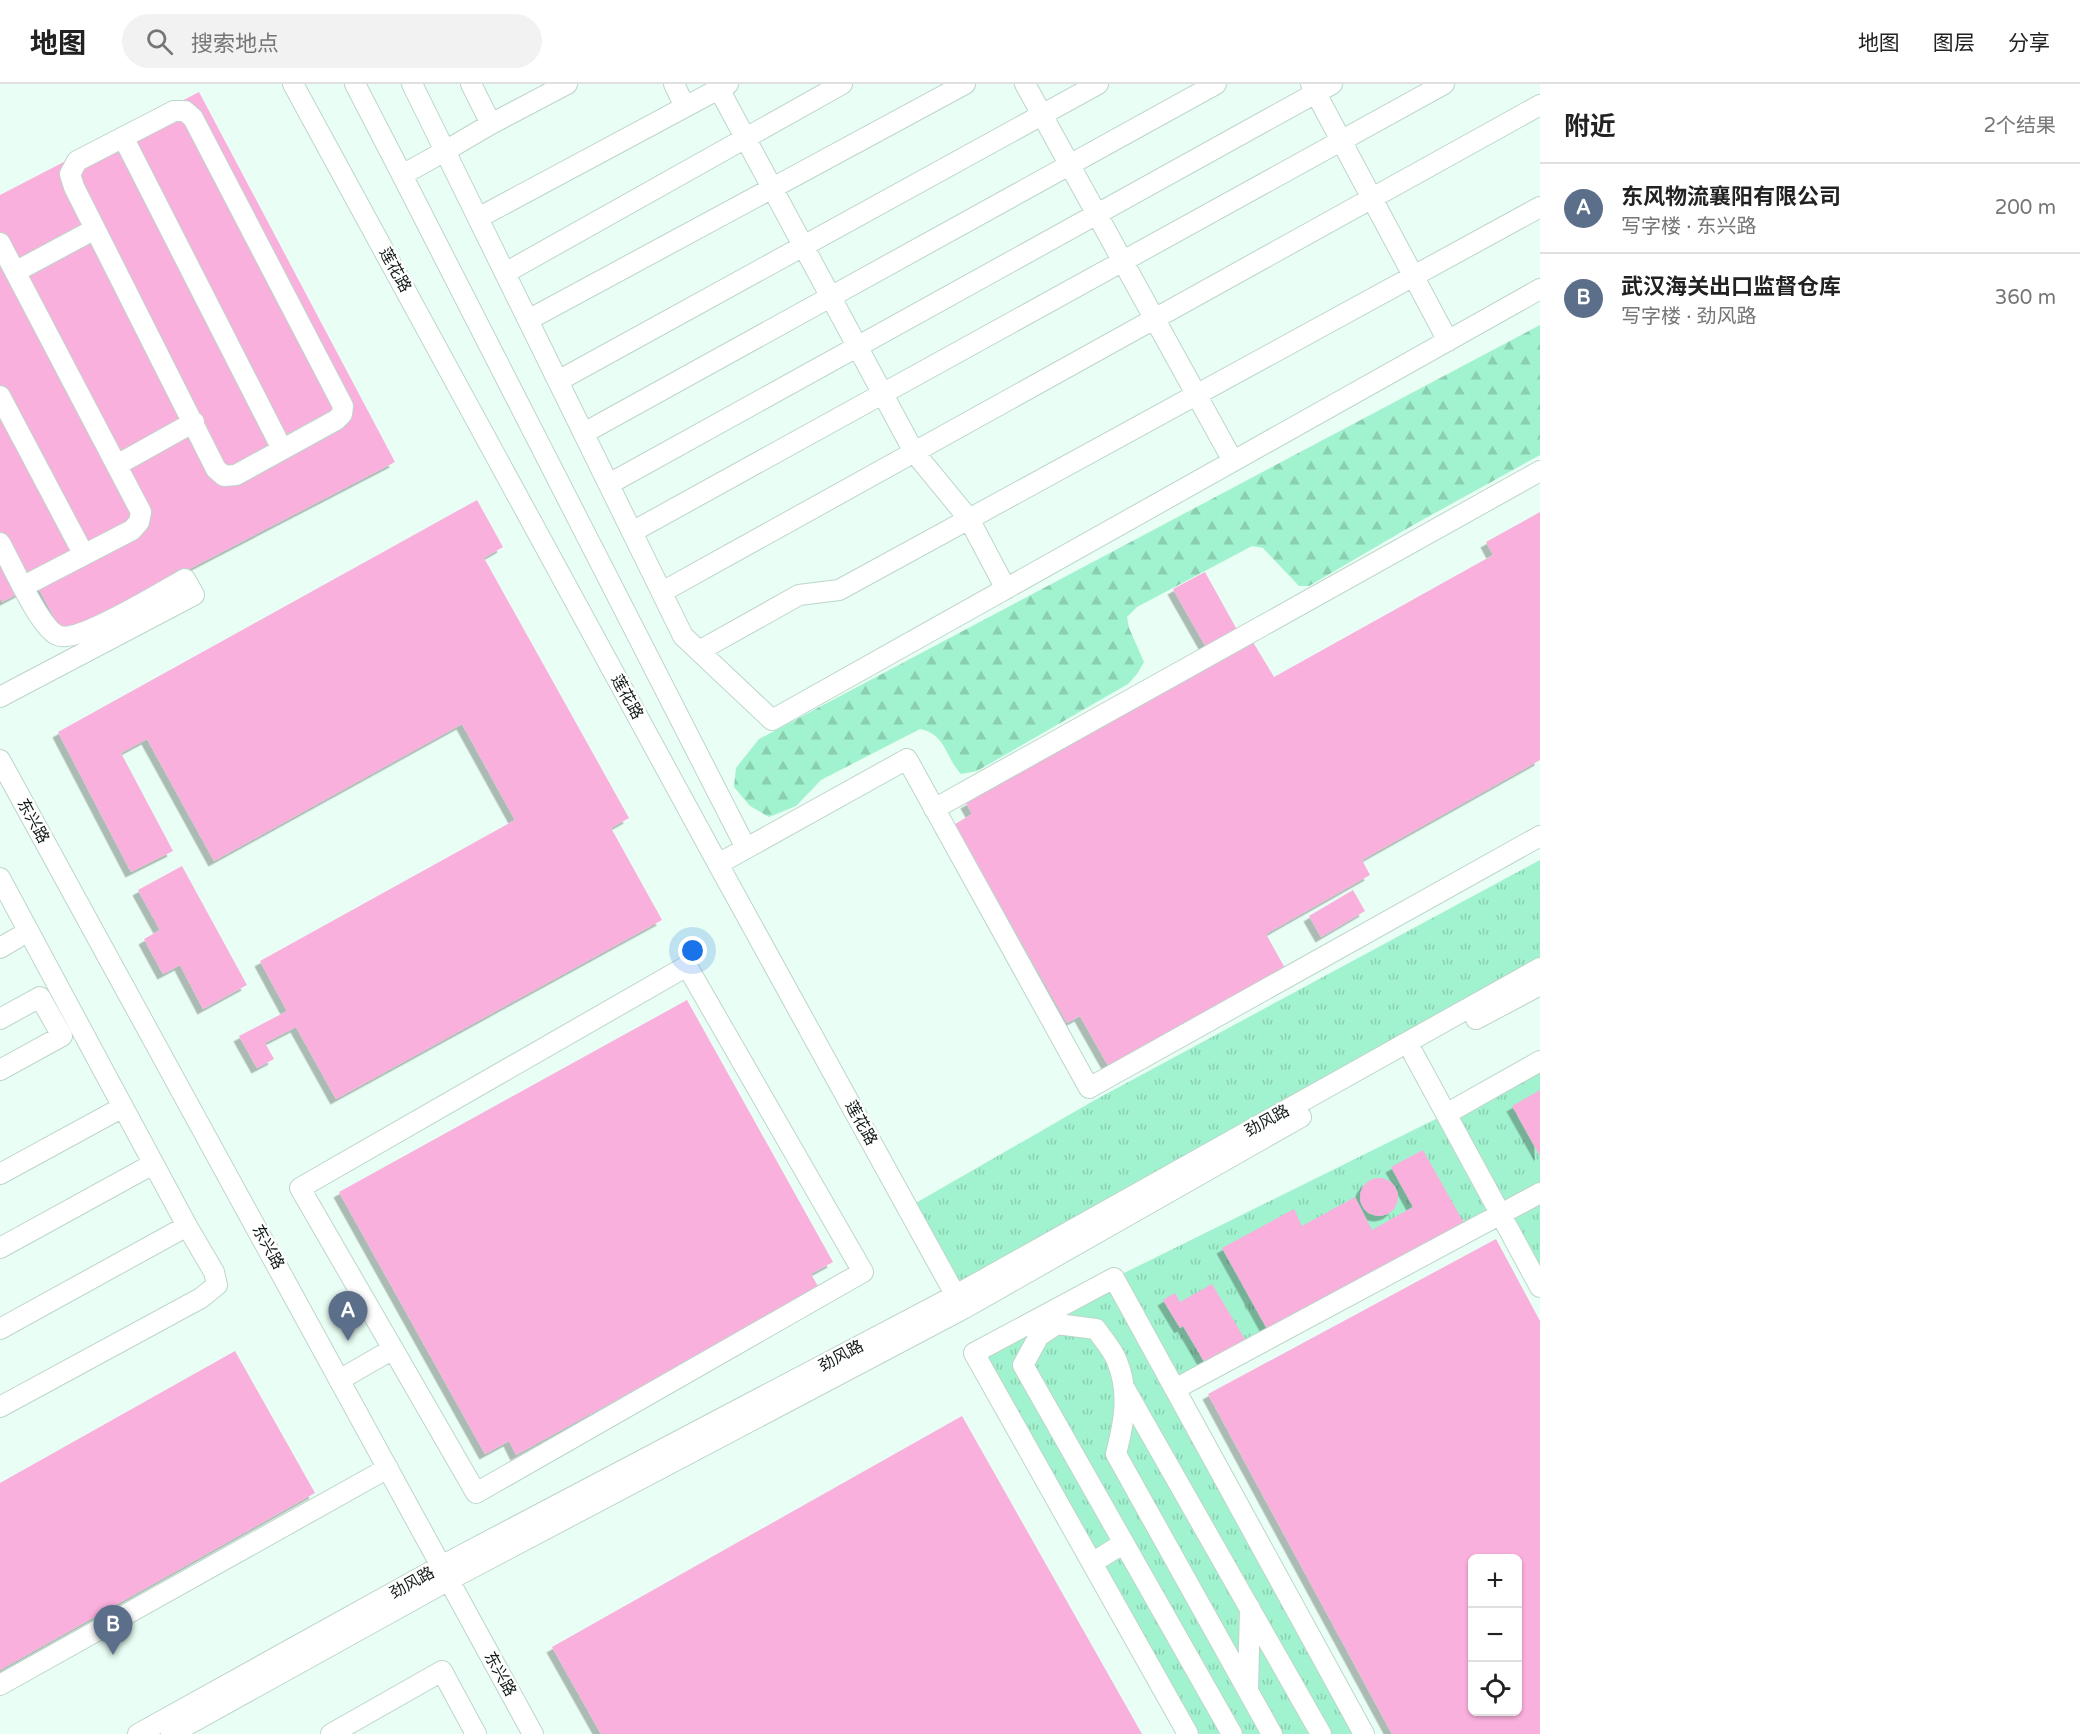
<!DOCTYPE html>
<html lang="zh">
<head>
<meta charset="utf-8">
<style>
	body { margin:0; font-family:"Varela Round","Noto Sans SC",sans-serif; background:#f2f2f2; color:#222 }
	.controls { position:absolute; right:18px; bottom:18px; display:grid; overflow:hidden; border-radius:9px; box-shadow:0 2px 4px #0004 }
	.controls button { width:54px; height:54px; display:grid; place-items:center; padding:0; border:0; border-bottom:2px solid #e0e0e0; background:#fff; color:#222; font:30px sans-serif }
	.you { position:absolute; left:693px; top:867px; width:21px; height:21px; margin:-15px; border:4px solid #fff; border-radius:50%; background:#1a73e8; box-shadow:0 0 0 9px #1a73e833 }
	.badge { display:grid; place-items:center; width:39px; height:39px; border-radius:50%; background:#0b8043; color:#fff; font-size:20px; font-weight:700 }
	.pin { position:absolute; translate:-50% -50px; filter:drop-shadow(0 2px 3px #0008) }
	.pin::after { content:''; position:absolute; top:32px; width:21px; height:18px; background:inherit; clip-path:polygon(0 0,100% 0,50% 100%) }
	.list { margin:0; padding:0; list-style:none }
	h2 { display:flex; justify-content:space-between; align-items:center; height:78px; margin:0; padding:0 24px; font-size:26px }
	h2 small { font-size:20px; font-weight:400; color:#767676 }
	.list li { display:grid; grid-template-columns:39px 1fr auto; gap:18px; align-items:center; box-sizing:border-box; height:90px; padding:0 24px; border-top:2px solid #e0e0e0 }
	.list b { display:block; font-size:22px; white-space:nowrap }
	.list p { margin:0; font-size:20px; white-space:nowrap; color:#767676 }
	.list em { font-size:20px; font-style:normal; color:#767676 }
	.icon { flex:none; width:33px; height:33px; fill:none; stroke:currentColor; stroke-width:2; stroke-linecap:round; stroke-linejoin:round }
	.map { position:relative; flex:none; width:1540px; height:1650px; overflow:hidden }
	header { display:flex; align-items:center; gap:36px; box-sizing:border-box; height:84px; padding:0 30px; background:#fff; border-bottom:2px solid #e0e0e0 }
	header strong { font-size:28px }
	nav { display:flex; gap:33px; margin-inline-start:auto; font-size:21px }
	.search { width:420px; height:54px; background:#f2f2f2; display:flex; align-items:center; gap:15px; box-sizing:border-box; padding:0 21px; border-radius:33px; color:#767676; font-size:22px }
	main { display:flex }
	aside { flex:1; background:#fff }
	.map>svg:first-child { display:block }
</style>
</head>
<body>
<header>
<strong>地图</strong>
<div class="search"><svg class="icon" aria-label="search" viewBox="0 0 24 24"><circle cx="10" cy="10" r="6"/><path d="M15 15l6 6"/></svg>搜索地点</div>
<nav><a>地图</a><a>图层</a><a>分享</a></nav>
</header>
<main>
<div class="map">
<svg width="1540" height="1650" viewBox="0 0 1540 1650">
	<defs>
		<pattern id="grass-tufts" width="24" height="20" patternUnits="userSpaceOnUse" patternTransform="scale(1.5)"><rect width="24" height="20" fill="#a1f2ce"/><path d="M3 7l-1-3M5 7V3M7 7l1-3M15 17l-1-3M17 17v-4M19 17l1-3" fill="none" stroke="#8acfb0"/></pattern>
		<pattern id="forest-firs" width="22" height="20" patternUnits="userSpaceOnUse" patternTransform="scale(1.5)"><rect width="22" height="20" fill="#a1f2ce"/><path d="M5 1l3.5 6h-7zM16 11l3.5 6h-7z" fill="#8acfb0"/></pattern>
		<filter id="shadow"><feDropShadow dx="-5.5" dy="5.5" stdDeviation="0" flood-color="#0004"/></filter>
	</defs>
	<rect width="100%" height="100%" fill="#e9fef4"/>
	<path fill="url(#grass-tufts)" d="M1540,776V885L956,1211L907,1124L1095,1016Z
		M1540,977V1203L1501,1131L1175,1305L1364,1650H1188L974,1269L1114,1194L1446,1030Z"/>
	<path fill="url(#forest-firs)" d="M1540,241V371L1415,440L1309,502H1299L1263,464L1252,462L1137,523L1127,533L1129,544L1144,578L1137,590L1128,600L977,687L961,690C945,673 946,650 920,645L821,696L796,722L769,733L750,722L734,703L736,684L759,655Z"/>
	<path fill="#fab0dd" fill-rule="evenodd" filter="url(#shadow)" d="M199,8L395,378L74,545L59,542L36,500L2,518L0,514V111Z
		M477,416L503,463L484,474L629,734L611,744L662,836L336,1015L296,943L265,959L274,975L257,984L239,952L287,927L260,877L515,736L462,640L214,777L147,655L121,669L173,767L131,788L58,648Z
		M1540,428V676L1362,776L1370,791L1266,850L1286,886L1110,985L1080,932L1067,939L955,740L972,730L966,719L1215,579L1173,505L1205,488L1246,562L1253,558L1274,593L1493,471L1486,458Z
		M182,782L247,901L203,925L180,881L163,890L144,855L160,846L138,806Z
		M1353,806L1365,827L1321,853L1309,832Z
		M687,916L833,1178L811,1190L819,1204L516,1371L509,1357L485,1370L339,1108Z
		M1540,1006V1072L1512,1022Z
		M1423,1066L1464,1139L1268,1247L1222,1164L1294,1125L1302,1142L1355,1113L1372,1146L1413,1123L1391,1083Z
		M1360 1113a19 19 0 1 1 38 0a19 19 0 1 1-38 0Z
		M1496,1155L1540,1237V1650H1392L1208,1310ZM1472,1474H1518V1628H1472Z
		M1212,1200L1246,1257L1206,1281L1183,1242L1180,1244L1163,1216L1175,1209L1180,1218Z
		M235,1267L315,1409L0,1586V1399Z
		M962,1332L1142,1650H601L552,1563Z"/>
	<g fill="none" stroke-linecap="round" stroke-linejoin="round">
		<g stroke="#bdd6ca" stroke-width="22">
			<path id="minor" d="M293,0L718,780L962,1223
				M355,0L402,91
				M412,0L445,67L491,40
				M471,0L491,40L567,0
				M674,0L685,23
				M1025,0L1233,377
				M1311,0L1448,257
				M719,5L914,368L969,435L1006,505
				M174,27H185L193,34L343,322L342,330L336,336L236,391L224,392L216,385L74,103L70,90L77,77Z
				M123,53L282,365
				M478,134L728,0
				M0,159L141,428L139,438L132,446L24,502
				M15,188L95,145
				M505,189L842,0
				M528,236L965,0
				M558,297L1098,0
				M0,312L84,471
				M584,349L1216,0
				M117,381L194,338
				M609,400L1332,0
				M632,448L1444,0
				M0,459C11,478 39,543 57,551C77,561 163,507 185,495L194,511L0,613
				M662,508L1540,21
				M699,567L799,511L839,506L1540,123
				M0,676L533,1650
				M934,725L1540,387
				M746,764L402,91L445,67L683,552L772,636L1540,205
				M718,780L907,675L1089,1004L1540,752
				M0,794L123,1023L0,1090
				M0,864L17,854
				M0,935L40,913L62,952L0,986
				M1476,935L1540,901
				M1413,969L1540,1203
				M1446,1030L1540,977
				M0,1164L153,1080
				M0,1245L187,1142L123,1023
				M341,1295L393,1265L476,1409L863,1188L687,882L300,1104L393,1265
				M1125,1305L1321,1650
				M1175,1305L1540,1109
				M0,1323L201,1214L217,1201L214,1188L187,1142
				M1092,1479L1124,1459
				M0,1601L388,1384
				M1248,1605L1250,1524
				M138,1650L441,1482L956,1211L1540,884
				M171,1650L449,1496L963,1225L1301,1033
				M331,1650L442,1587L476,1650
				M1188,1650L974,1269L1114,1194L1364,1650
				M1232,1650L1023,1281L1039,1252L1057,1240L1096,1245C1103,1255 1113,1266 1117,1277C1130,1309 1124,1338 1116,1370L1272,1650"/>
		</g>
		<use href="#minor" stroke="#fff" stroke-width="20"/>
	</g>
	<g text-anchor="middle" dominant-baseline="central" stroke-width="5" stroke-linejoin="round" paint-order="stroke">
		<g font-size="16" fill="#111a16" stroke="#fff">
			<text transform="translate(395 186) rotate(61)">莲花路</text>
			<text transform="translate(627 613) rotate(61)">莲花路</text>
			<text transform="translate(33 737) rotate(61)">东兴路</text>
			<text transform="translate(1267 1037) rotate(-29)">劲风路</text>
			<text transform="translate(861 1039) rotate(61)">莲花路</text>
			<text transform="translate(268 1163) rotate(61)">东兴路</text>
			<text transform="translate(841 1272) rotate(-28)">劲风路</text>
			<text transform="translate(412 1499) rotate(-29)">劲风路</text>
			<text transform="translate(500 1590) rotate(61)">东兴路</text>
		</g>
	</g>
</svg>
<div class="controls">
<button>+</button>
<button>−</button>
<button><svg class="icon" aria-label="locate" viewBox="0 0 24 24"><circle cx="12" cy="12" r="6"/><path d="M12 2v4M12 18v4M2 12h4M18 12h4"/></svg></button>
</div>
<div class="you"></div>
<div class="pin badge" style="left:348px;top:1257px;background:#5c6f8a">A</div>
<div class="pin badge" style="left:113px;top:1571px;background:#5c6f8a">B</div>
</div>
<aside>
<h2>附近<small>2个结果</small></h2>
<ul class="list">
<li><span class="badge" style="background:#5c6f8a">A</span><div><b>东风物流襄阳有限公司</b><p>写字楼 · 东兴路</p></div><em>200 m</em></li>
<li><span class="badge" style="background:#5c6f8a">B</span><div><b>武汉海关出口监督仓库</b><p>写字楼 · 劲风路</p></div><em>360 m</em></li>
</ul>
</aside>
</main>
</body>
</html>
